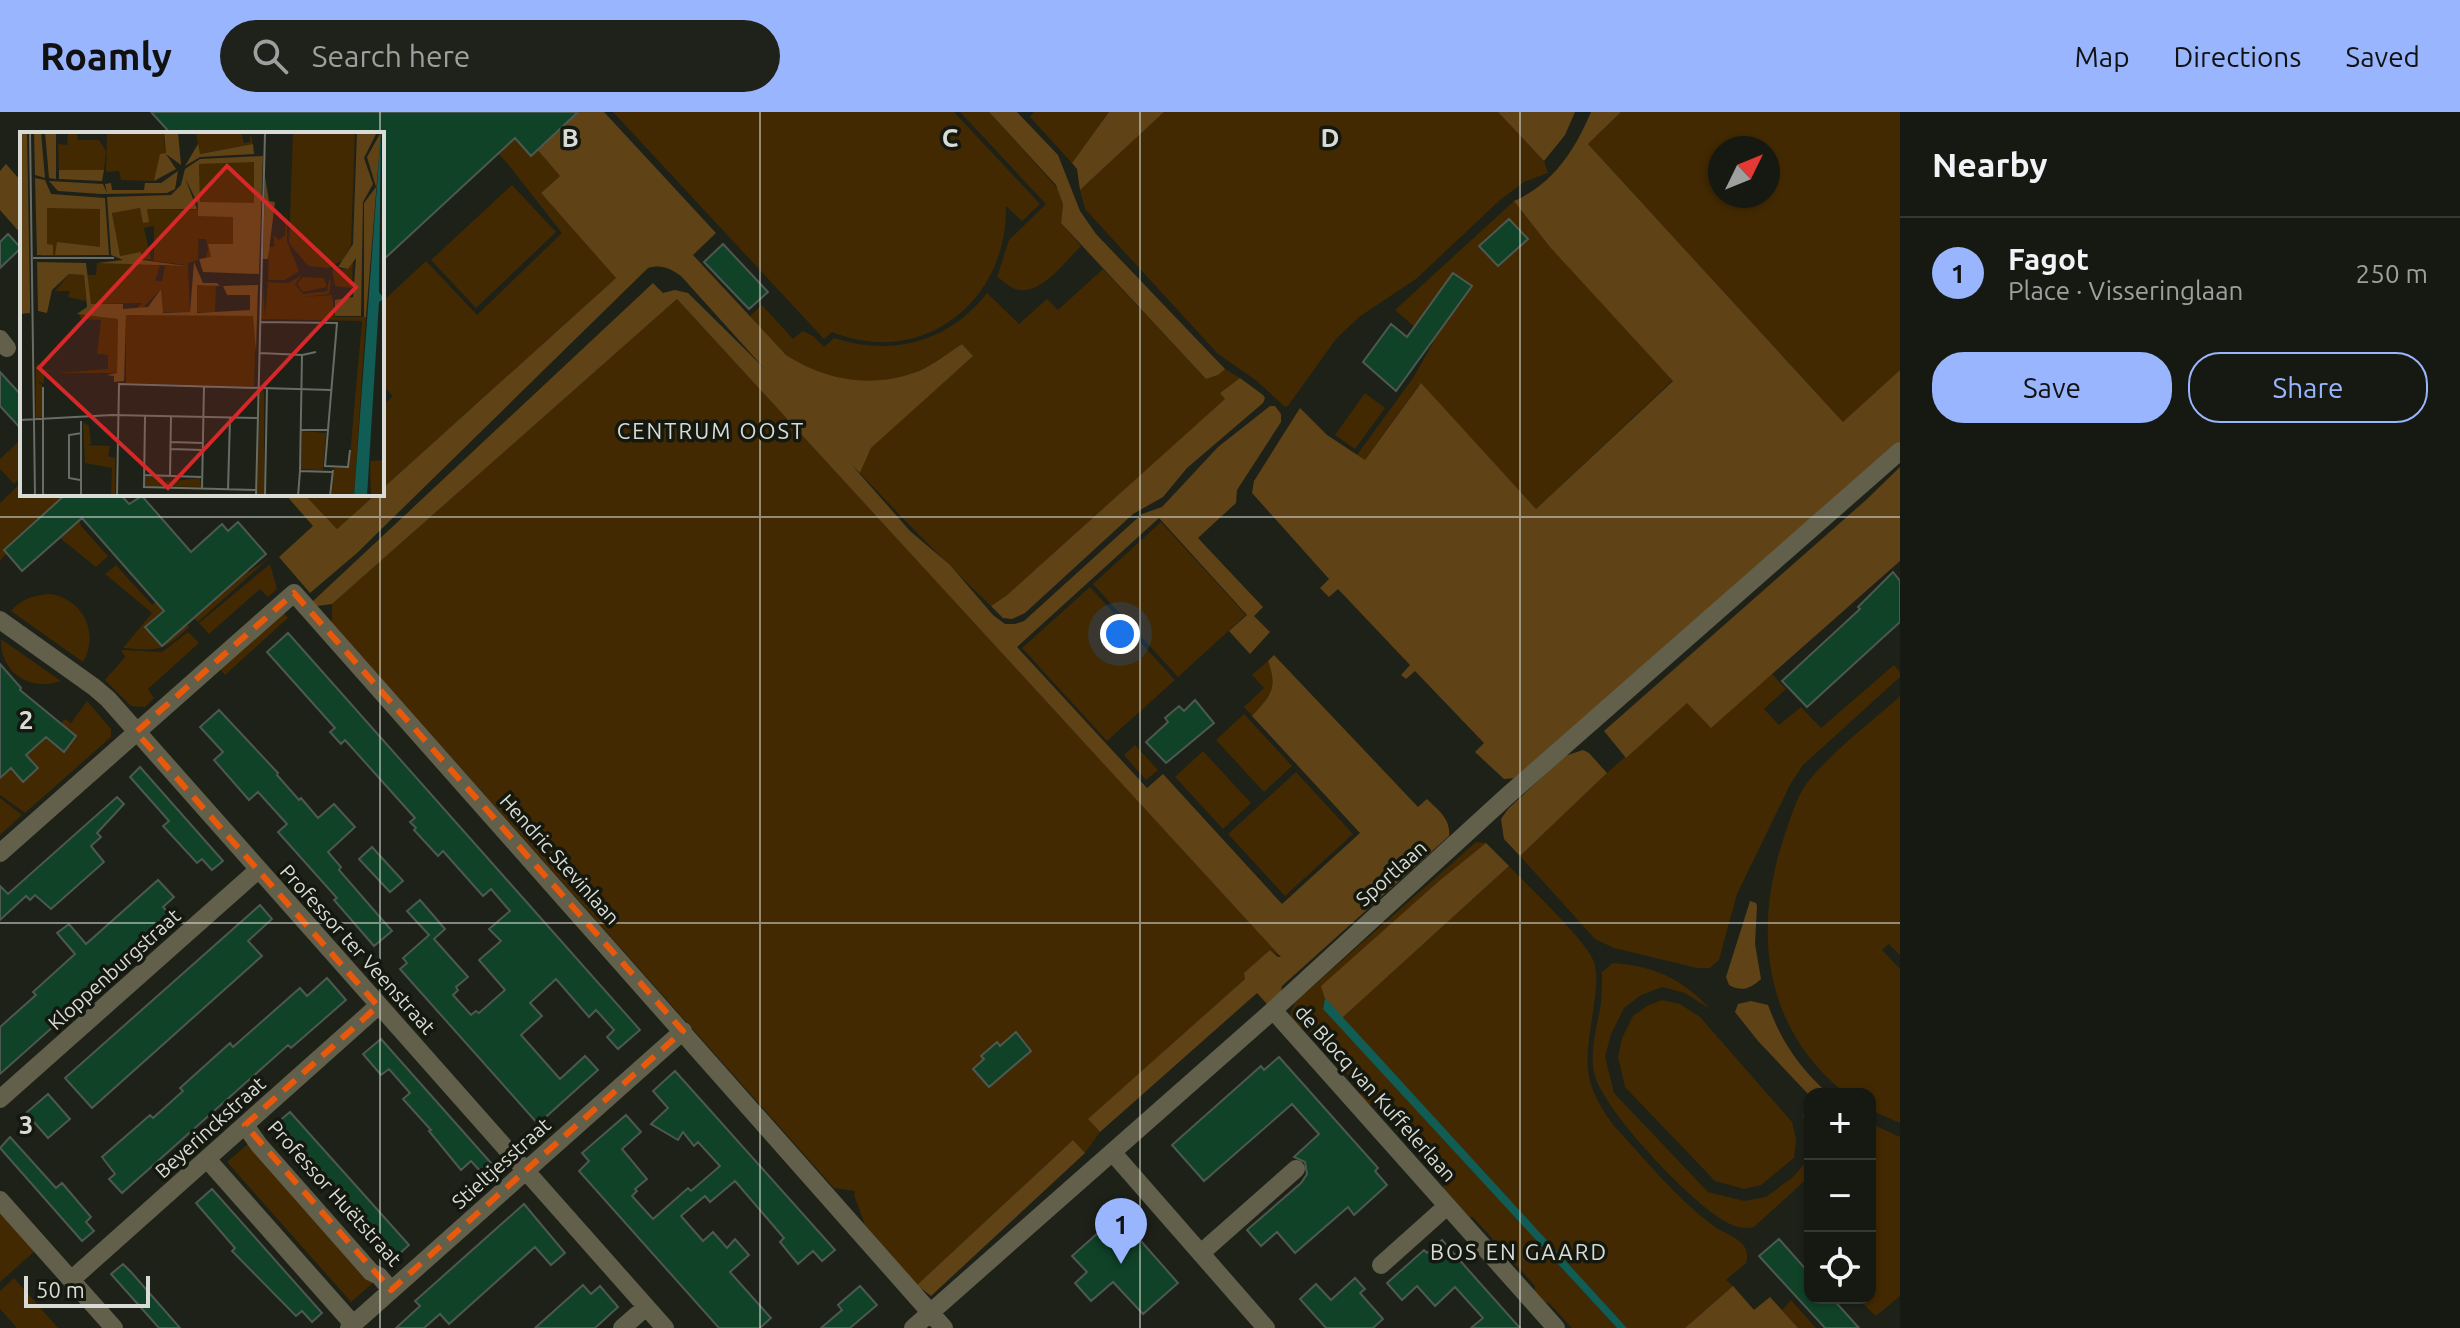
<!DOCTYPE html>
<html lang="en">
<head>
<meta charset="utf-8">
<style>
	body { margin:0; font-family:Ubuntu,sans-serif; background:#1f221b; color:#f1f3f6 }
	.controls { position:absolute; right:24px; bottom:24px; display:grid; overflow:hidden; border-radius:16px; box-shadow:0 2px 6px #0004 }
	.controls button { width:72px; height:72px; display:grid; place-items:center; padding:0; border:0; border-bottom:2px solid #353832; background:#161912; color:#f1f3f6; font:40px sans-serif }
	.compass { position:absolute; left:1708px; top:24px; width:72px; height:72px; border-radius:50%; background:#161912; box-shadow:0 2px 6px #0004; rotate:47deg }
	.scale { position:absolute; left:24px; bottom:20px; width:126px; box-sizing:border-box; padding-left:8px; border:4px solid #d9dcd6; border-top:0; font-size:22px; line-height:28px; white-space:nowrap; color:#d9dcd6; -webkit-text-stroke:6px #14180f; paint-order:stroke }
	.you { position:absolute; left:1120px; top:522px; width:28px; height:28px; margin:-20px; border:6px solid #fff; border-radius:50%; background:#1a73e8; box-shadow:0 0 0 12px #1a73e833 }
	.badge { display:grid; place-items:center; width:52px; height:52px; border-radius:50%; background:#98b5fd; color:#111; font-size:26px; font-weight:700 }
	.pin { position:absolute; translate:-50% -66px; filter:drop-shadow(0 2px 4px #0008) }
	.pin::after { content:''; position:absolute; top:42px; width:28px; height:24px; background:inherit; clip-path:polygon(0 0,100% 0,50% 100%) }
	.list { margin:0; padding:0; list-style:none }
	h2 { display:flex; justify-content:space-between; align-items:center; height:104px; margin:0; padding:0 32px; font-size:34px }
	h2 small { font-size:26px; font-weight:400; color:#9ea09f }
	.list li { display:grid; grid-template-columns:52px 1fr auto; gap:24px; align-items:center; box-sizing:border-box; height:112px; padding:0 32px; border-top:2px solid #353832 }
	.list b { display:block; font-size:30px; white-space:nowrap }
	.list p { margin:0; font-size:26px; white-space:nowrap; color:#9ea09f }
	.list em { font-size:26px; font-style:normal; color:#9ea09f }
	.actions { display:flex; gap:16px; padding:24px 32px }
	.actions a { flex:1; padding:18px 0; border:2px solid #98b5fd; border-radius:32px; text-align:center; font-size:28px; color:#98b5fd }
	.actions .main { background:#98b5fd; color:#111 }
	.icon { flex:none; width:44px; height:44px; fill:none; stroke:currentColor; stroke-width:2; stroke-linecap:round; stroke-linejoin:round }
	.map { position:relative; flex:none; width:1900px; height:1216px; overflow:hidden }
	header { display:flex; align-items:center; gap:48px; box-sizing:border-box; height:112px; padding:0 40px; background:#98b5fd; color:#111 }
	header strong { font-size:38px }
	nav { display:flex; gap:44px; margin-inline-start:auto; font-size:28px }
	.search { width:560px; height:72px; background:#1f221b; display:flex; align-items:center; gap:20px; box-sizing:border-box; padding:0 28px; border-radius:44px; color:#9ea09f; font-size:30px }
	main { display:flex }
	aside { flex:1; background:#161912 }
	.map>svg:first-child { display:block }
</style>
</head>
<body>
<header>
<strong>Roamly</strong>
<div class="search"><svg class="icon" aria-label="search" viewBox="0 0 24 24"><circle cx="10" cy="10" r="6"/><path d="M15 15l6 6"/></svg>Search here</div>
<nav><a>Map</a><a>Directions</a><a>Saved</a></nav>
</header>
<main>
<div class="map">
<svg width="1900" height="1216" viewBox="0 0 1900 1216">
	<rect width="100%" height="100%" fill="#1d2118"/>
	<path fill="#422902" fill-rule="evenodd" d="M459,0H505L560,64L541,81L616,166L382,377V294L393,284L382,273V190L426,149L477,203L562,121L507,51Z
		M613,0H954L1040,92L1022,109L1006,94C1008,188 924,257 832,220L824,227Z
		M960,0H989L1059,78L1063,92L1061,111L1081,134C1065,149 1038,188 1013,176C1007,173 1002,168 997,165L1009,128L1046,92Z
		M1034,0H1109L1072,51L1030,5Z
		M1164,0H1498L1544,49L1548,61L1524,70L1500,88L1416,167L1359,205L1336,227L1288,294L1285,295L1257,269L1218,242L1085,97L1080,78Z
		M1621,0H1900V258L1844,311L1588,32ZM1720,36H1768V84H1720Z
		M512,73L556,120L476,196L431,148Z
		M1514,89L1676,265L1536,397L1419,273L1365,348L1357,343L1413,266L1433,231L1395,198Z
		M1103,157L1206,267L1218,263L1225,257L1240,266L1220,281L1226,287L1006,484L991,494C946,451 903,407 860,361L871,336L972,243L962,232C948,241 934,253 919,259C877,276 825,272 789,245C774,234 762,218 750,204L762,193L793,227L803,219L813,224L824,235L834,226C892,245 949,230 987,181L1019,212L1047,187L1058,198Z
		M677,187L1283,846L1270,838L1245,867L1089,1008L1100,1020L1085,1041L1073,1028L917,1173L865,1113L854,1083L855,1079L834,1076L332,511V492Z
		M1365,281L1385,296L1355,337L1335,323Z
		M22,326V364L14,372L0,357V347Z
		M22,370V382H59L64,388L56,391L4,437L7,441L0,449V391Z
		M304,382H376L337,417Z
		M79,408L81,414L108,444L96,455L60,426Z
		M1161,410L1246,503L1178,565L1093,472Z
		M270,445L198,510L194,506L247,459L249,460Z
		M270,452L277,477L268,485L260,477L209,522L199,511Z
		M116,453L152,493L156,490L163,499L145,515L162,534L187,512L189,515C164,540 157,539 123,536L152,501L105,462Z
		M1090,475L1175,568L1107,629L1022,536Z
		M50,482C83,487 100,521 83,550L11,499C21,487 34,483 50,482Z
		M283,500L288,506L225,563L220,557Z
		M188,520L199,531L148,577L154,586L145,595L131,594L105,568L125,545L121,538L162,540Z
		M1,527L61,569C29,580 0,560 1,527Z
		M1268,549C1278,577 1271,583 1252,604L1244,595L1264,576L1252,563Z
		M1894,553L1900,560V565L1803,653L1791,671L1737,782L1719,848L1710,856H1697L1614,836L1595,827L1520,744L1607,661L1687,590L1711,615L1772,562L1786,577L1764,597L1779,613L1801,595L1821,616Z
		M1900,584V843L1889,832L1882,838L1900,857V1011L1870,998V982H1846C1763,916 1752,818 1785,722C1790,707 1795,691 1803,677C1821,648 1873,609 1900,584Z
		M87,589L111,617V625L25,701L0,683V666L11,657L23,670L39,656L25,641L46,626L64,639L77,624L61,611L65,607L71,611Z
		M1244,602L1292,654L1264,680L1216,628Z
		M1135,633L1158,658L1146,668L1124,643Z
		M1203,639L1251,691L1223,717L1175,665Z
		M1296,660L1353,722L1285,784L1228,722Z
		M0,686L22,703L0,723Z
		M1476,730L1486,731L1439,769L1322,874L1325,887L1323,896L1617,1216H1572L1549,1191L1540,1190L1534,1183L1535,1174L1473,1105L1463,1104L1442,1079L1444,1072L1374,993L1365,992L1360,987L1361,977L1306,916H1297L1290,903L1295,890Z
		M1509,754C1526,772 1588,830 1594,850C1598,863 1596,878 1594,892C1587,948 1578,965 1614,1014C1645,1047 1675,1085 1712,1113C1727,1124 1753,1128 1746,1151L1726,1168L1733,1174L1685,1216H1627L1342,906Z
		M1613,851C1653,854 1682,866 1710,897L1685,881L1662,875L1641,883L1624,896L1611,922L1605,945L1614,981L1708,1080L1744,1089L1766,1085L1793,1065L1805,1051L1809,1028L1802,1001L1810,1011V1064L1754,1115C1746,1117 1738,1116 1730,1112C1696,1097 1605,1000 1595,964C1588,942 1598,913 1601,890C1602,880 1602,870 1602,860Z
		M1662,888L1680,892L1700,905L1792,1010L1796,1028L1794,1046L1761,1073L1744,1077L1715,1069L1625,975L1618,945L1622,926L1633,904L1647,894Z
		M1872,1012L1900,1025V1184L1876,1204L1857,1186H1870Z
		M249,1031L373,1171L351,1190L227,1050Z
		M0,1097L36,1138L0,1170Z
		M14,1166L58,1216H17L0,1197V1179Z
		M1791,1188L1816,1216H1798L1782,1198Z"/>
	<path fill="#604217" d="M505,0H604L716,121L693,143L786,243C826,269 873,277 919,259C933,253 948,241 962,232L973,244L871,336L860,361L851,352L910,419L950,453L993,503L1005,512H1015L1024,509L1142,402L1162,395L1218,335L1270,294H1275L1281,302V310L1237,378L1236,391L1198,426L1263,495L1254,504L1270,520L1250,542L1229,519L1247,503L1159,406L1017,535L1147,676L1163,662L1282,792L1360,721L1252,604C1271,583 1278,577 1268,549L1274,543L1418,695L1427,687C1438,698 1451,707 1449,724L1282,874L1281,881L1267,892L1257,881L1100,1020L1088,1007L1245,867L1244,861L1270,838L1278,845H1281L677,187L332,492L317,494L311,491L653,171L663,181L675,178L688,181L764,256L681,164C670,156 661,152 648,156L357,441L310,481L279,445L313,414L285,382H304L337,417L376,382H382V377L616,166L541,81L560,64Z
		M989,0H1017L1058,43L1080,99L1096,122L1225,257L1218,263L1206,267L1061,111L1063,92L1056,73Z
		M1109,0H1164L1080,78L1077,57L1072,51Z
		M1498,0H1575L1565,23L1544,49Z
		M1591,0H1621L1588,32L1843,310L1900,258V333L1517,666L1504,667L1475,640L1484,631L1415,559L1406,567L1401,563L1410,553L1338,477L1329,485L1320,476L1329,467L1252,381L1254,369L1300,296L1327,323L1365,348L1421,271L1536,397L1673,269L1550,135L1514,89C1553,72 1575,38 1591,0Z
		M6,52L22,70V123L0,98V59Z
		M1240,266L1263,283L1265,286L1263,291L1187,356L1163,385L1133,402L1025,501L1012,507L1003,506L991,494L1006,484L1225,287L1220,281Z
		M1900,355V449L1711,616L1687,591L1626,646L1604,619L1866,388Z
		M1583,638L1589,641L1607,661L1520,744L1504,727L1501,707L1508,697L1565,644Z
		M1486,731L1509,754L1342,906L1325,887L1321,874L1439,769Z
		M1750,789L1756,791L1757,794L1755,832L1761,867C1750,877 1742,880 1729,873L1726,865Z
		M1751,889L1768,893C1781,929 1800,957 1829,982L1810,984L1758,929L1735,900L1738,892Z
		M1073,1028L1085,1041L931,1184L917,1173Z
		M1733,1174L1754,1198L1770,1185L1798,1216H1685Z"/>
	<path fill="#115c54" d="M1325,887L1328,889L1627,1216H1617L1323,897Z"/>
	<path fill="#104228" stroke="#4d5850" stroke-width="2" d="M151,0H578L531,44L515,26L382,149V22H171Z
		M1509,107L1528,127L1498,154L1479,134Z
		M8,122L21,136L0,156V130Z
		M723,132L768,180L749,197L704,150Z
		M1453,161L1472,174L1396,279L1363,250L1391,212L1407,225Z
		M0,260L22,284V318L0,294Z
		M66,382H120L129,392L142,384L191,440L222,412L228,419L238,410L266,442L162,534L145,515L164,499L82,406L22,459L4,438Z
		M1893,460L1900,469V510L1807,595L1782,569L1860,497L1858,495Z
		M288,521L640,918L618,937L607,925L614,918L596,898L589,905L556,867L530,891L542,904L521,923L560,967L585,944L598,958L538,1012L400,857L407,851L403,846L429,823L407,799L420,788L445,817L434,827L468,865L456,875L458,878L453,883L471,903L476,899L479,901L505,878L479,848L501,829L489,817L510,799L491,777L483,784L443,739L438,744L414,718L416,716L410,710L415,706L345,628L341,632L330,620L335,616L267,540Z
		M0,552L21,576L20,578L76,624L64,640L46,625L26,643L38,656L23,670L11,656L0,666Z
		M1195,588L1214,611L1166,651L1146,630L1168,610L1165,606L1179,594L1184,599Z
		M219,598L278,661L277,663L299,688L301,686L318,706L334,692L355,715L328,740L341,755L339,758L392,819L374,834L334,788L337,786L278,720L287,712L258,680L249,688L214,648L223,640L200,615Z
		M140,655L223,749L212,758L202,747L197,751L163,714L169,709L130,665Z
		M117,685L124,692L97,721L101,725L91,734L104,750L51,797L35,783L30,788L26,784L0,808V774L8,782Z
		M372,735L403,769L390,780L359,747Z
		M158,768L174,785L163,795L174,807L0,962V915L36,883L33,880L75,842L57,821L69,812L86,832Z
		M260,793L272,807L248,829L262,844L92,996L65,966Z
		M327,866L346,888L291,936L288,933L122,1081L109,1067L115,1062L102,1045L150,1003L153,1006L183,979L180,976L230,931L233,935L300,876L307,884Z
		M1016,920L1031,939L989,975L973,957L984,947L981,944L997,930L1000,934Z
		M381,927L491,1051L481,1060L471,1049L461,1058L429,1019L431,1018L403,987L410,981L389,957L381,963L363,942Z
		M1279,945L1378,1056L1375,1059L1387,1073L1354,1103L1348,1095L1295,1141L1277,1120L1261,1134L1247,1118L1301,1071L1307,1062L1305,1050L1294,1045L1319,1022L1292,992L1204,1069L1172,1033L1261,954L1264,958Z
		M675,959L835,1138L822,1149L813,1139L798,1152L780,1130L784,1126L735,1069L710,1090L705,1084L681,1104L703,1129L713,1120L727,1136L735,1127L749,1143L730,1160L771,1206L760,1216H719L579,1059L589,1049L582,1041L626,1003L641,1020L622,1037L647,1067L635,1077L637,1079L632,1084L653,1107L688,1076L691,1079L720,1054L698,1030L694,1034L683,1020L678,1028L651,1012L668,996L653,979Z
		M48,982L70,1007L48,1026L26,1001Z
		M290,1000L409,1133L397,1144L278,1010Z
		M10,1025L56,1076L62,1071L91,1105L86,1110L94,1119L82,1129L0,1036Z
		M212,1077L322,1201L312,1210L302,1199L296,1204L232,1139L235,1136L196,1091Z
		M524,1092L565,1141L551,1153L535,1135L449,1212L440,1202L424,1216H396L420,1194L415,1189Z
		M1118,1103L1178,1171L1143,1202L1113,1170L1091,1189L1075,1171L1087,1160L1072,1144Z
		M1779,1127L1810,1162V1186H1832L1859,1216H1825L1759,1144Z
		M1442,1128L1471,1161L1520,1216H1471L1483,1206L1455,1175L1435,1194L1417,1174L1402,1188L1387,1171L1424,1138L1427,1141Z
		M123,1152L131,1160L180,1216H159L111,1162Z
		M1355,1166L1365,1177L1360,1181L1383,1207L1373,1216H1326L1300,1187L1316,1172L1331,1188Z
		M583,1173L591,1182L600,1174L618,1195L595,1216H535Z
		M860,1174L877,1193L850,1216H821L842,1198L838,1193Z"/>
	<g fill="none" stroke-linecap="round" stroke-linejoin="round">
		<path stroke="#625f4b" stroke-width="18" d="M0,227L7,236
			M0,508L94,575L108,587L665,1216
			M0,741L294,481L944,1216
			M1273,898L1556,1216
			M0,987L258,758
			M245,1013L259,1033L371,1160L379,1164L391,1178
			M1113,1041L1266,1216
			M207,1047L353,1212
			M0,1088L114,1216
			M1201,1141L1296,1057
			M1381,1153L1447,1094
			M71,1168L378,894
			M349,1216L683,919
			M622,1216L646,1195
			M913,1216L1270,901L1506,685L1900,339"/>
	</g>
	<path fill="none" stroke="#e8590c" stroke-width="6" stroke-dasharray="16 10" stroke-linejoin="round" d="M294,481L683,919L391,1178L245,1013L378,894L136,620Z"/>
	<path fill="none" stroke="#d9dcd6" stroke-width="2" stroke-opacity="0.55" d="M380,0V22M760,0V1216M1140,0V1216M1520,0V1216M380,382V1216M0,405H1900M0,811H1900"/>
	<g text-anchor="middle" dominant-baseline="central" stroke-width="7" stroke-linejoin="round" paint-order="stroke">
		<g font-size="20" fill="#d9dcd6" stroke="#14180f">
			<text transform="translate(560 747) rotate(48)">Hendric Stevinlaan</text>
			<text transform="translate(1391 761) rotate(-42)">Sportlaan</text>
			<text transform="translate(358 837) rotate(48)">Professor ter Veenstraat</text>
			<text transform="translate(114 857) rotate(-42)">Kloppenburgstraat</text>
			<text transform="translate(1376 981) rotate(48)">de Blocq van Kuffelerlaan</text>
			<text transform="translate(210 1015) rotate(-42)">Beyerinckstraat</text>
			<text transform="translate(501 1051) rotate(-42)">Stieltjesstraat</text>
			<text transform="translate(335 1081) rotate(48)">Professor Huëtstraat</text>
		</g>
		<g font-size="22" letter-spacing="2" fill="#d9dcd6" stroke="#14180f">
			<text x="711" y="318">CENTRUM OOST</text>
			<text x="1519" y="1139">BOS EN GAARD</text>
		</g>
	</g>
	<g transform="translate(20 20)">
		<rect width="364" height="364" fill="#1d2118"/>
		<path d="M48,0H57L58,8H79L86,19L84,38H39L38,12L47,13ZM87,0H143L146,22L134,49L101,48L99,39L86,40ZM176,0H221L224,11L230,10V0L233,12L179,22ZM273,0H335L331,113L323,128L309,136L288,134L269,111ZM234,29V71H180L179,32ZM20,75L82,76L83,123L21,124ZM120,76L124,91L126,77L179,78L178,128L168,131L170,180H142L141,157L123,176L115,177L122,171L71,172L67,143H76L77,131H131L140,134L135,149H142L145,134L167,133L134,129V94L124,96L131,127H121V121L99,124L92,80ZM267,76V109L279,139L265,148H248L249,115H254V103L259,108L265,103ZM178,84H213V112H189L191,126H185L188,118L186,107H178ZM333,126L332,156L315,154L312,137H328ZM49,142L64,143L66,169L48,165L50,159H35ZM282,143L275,152L283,162L307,159L309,148L304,144L311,149L309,162L284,165L312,163L315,185H346L334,364H311L314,336L329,335L342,189L242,187L243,151L245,184L248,150L268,151ZM283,145L304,146L307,155L283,160L277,152ZM177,153H196L195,181L177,180ZM59,182L98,187L97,241H36L88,237V223L77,222L81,188L61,187ZM106,182L236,184L234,255L106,251ZM17,232L22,233L19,239L34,238L24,240V252L17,249L22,253V285L16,286V234ZM244,258V364H237L240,260ZM63,290L69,294L71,312L66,313L90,314L88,324L95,326V364L91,362L92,336L65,331ZM282,299L306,301L303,338L281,337ZM364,328V362H351L350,329ZM125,345H143L144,350L180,346L181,355L125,354Z" fill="#422902"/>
		<path d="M0,0H7L10,167V181L0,182ZM14,0H21L25,46L15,43ZM25,0H36V47L29,46ZM144,0H158L161,33L146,22L156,37L134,49L140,22L146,21ZM337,0H357L344,26L353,52L343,70L341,184H315V168L333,165L336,126L328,137L318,135L333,112ZM361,0L346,185H344V71L356,55L347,25ZM178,12L180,22L233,12L234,22L180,25L165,34ZM243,24L239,142L183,140L179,127L191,125L188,112H213V85L178,84V72L165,46L177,77H127L129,90L123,91L120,76L92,81L100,124L121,120L122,128L167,134L77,131L103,128L91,123L87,65L151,63L161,53L165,37L180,27ZM234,30V71L180,70L179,32ZM39,38H84L82,49L39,47ZM158,39L155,57L147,61L81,62L38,59L29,49L83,52L87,61L85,52L91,51L92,58H124L125,51H141ZM245,45L249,69L255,70L248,127H243ZM15,46L25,48L31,62L85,66L89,123H35L37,110L80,115V77L27,76V112L33,113V123H17ZM66,131L71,172H103V177L128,175L141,157L143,181L170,180L174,130L183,151H197L200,154L177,153V181L230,178V163H207L203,154L238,153L236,220L233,184L106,183L104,249L94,250V244L87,243L97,241L98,187L57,182L67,175L64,143L49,142L32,158L27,181L18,179L17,130Z" fill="#604217" fill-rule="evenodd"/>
		<path d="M361,0L359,160L364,167L359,170L347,364H334Z" fill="#115c54"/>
		<path fill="none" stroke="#686c64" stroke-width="2" d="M10,0L15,364M13,126H94M240,190L317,191L308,298M296,220L282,223L280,339L312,340M240,221L282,223M23,255V364M125,284L124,355L236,358M0,288L92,283L237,286M61,289V364M281,298H308L305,334L328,335L330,318M151,310L183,311M151,317L183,318M124,343L181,345M150,344L151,284M60,348L49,346V303L62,301M182,357L184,254M208,358L210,286M97,364L99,252L311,258M236,364L245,0M245,364L247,256M278,364L280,339M310,364L313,338"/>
		<path fill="#d62828" fill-opacity="0.15" stroke="#d62828" stroke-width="4" d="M207,34L336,155L148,356L19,236Z"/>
		<rect width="364" height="364" fill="none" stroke="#d9dcd6" stroke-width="4"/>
	</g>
	<g font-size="26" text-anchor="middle" font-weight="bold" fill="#d9dcd6" stroke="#14180f" stroke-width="7" stroke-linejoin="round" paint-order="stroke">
		<text x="570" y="35">B</text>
		<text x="950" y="35">C</text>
		<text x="1330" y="35">D</text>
		<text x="26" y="617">2</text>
		<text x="26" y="1022">3</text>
	</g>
</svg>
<div class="controls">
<button>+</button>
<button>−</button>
<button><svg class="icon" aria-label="locate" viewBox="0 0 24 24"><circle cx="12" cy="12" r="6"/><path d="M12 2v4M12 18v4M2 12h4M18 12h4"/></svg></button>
</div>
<svg class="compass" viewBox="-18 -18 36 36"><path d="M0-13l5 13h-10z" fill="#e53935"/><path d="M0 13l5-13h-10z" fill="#9ea09f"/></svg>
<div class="scale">50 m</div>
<div class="you"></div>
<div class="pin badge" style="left:1121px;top:1152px">1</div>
</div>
<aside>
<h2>Nearby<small></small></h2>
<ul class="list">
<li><span class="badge">1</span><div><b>Fagot</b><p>Place · Visseringlaan</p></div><em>250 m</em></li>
</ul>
<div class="actions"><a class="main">Save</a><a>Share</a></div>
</aside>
</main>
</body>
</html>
